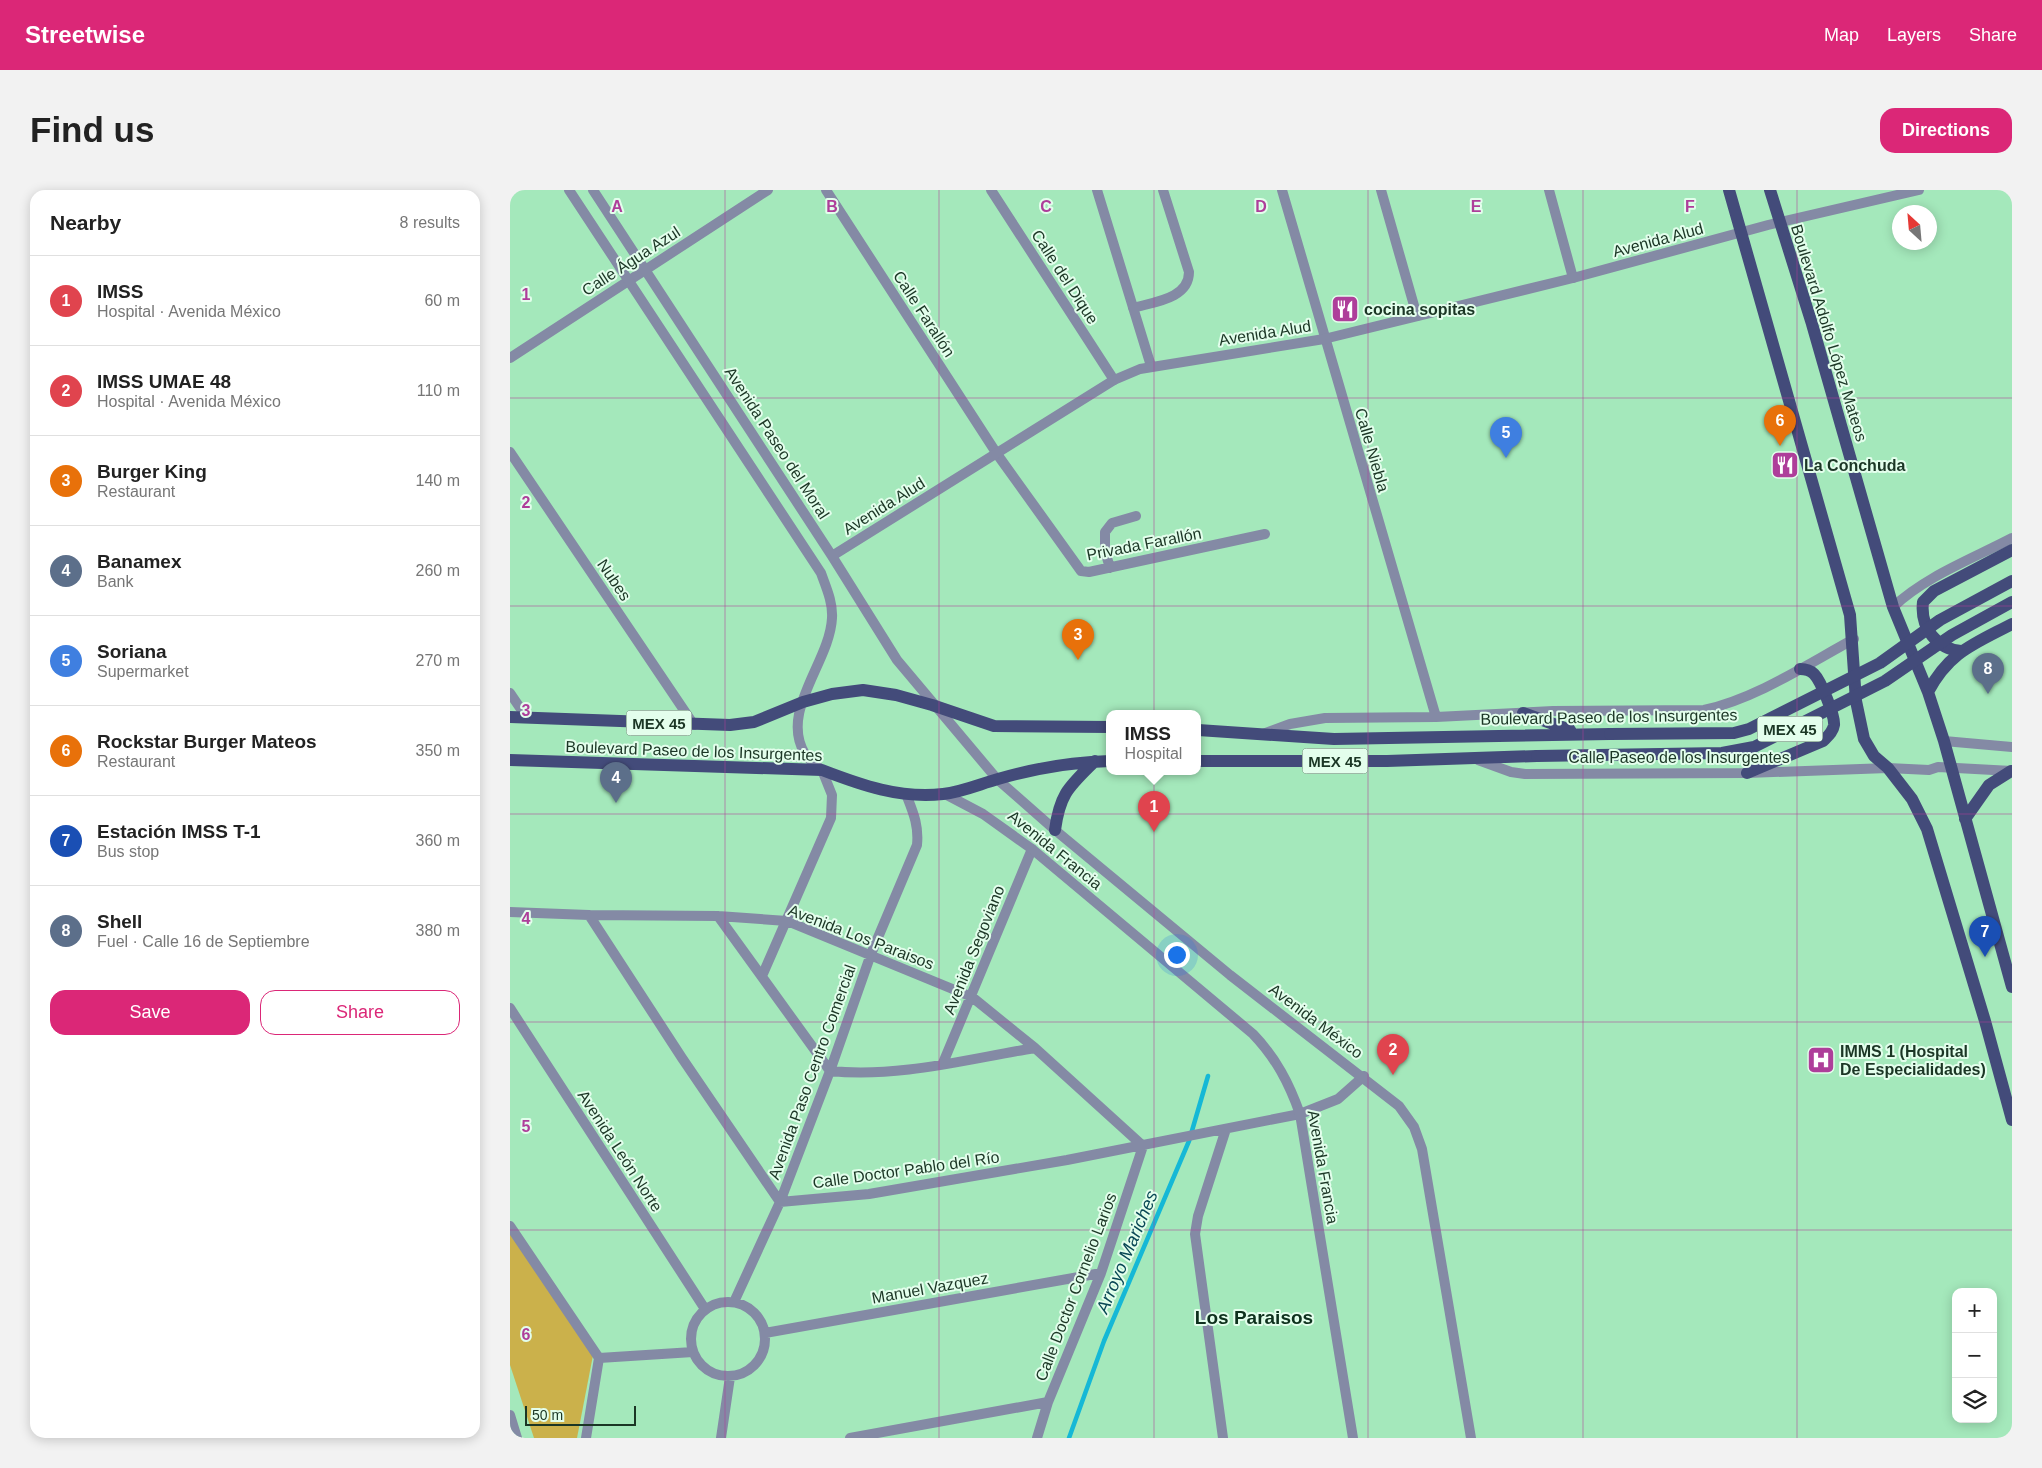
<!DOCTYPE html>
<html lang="en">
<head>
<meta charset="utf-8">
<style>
	body { margin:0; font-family:Helvetica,sans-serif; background:#f2f2f2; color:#222 }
	.controls { position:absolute; right:15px; bottom:15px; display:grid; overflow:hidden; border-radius:10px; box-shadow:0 2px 12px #0003 }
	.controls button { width:45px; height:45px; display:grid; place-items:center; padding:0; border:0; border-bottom:1px solid #e0e0e0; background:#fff; color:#222; font:25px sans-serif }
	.compass { position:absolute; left:1382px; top:15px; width:45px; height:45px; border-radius:50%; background:#fff; box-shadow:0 2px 12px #0003; rotate:334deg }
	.scale { position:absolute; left:15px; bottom:12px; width:111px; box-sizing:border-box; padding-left:5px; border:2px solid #1b3625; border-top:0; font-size:14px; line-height:18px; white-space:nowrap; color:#1b3625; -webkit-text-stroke:4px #e3feec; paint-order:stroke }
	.you { position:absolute; left:666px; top:764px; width:18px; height:18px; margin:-12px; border:4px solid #fff; border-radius:50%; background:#1a73e8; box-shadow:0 0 0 8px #1a73e833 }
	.badge { display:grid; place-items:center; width:32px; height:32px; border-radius:50%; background:#db2777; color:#fff; font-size:16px; font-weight:700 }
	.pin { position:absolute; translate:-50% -41px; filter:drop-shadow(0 1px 2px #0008) }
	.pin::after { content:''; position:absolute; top:26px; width:18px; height:15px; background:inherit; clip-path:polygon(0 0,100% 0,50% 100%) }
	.popup { position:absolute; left:596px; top:520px; width:95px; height:65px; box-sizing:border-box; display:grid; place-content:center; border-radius:10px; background:#fff; filter:drop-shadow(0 1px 4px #0005); font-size:16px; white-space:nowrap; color:#767676 }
	.popup b { font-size:19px; color:#222 }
	.popup::after { content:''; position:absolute; left:50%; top:100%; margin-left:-10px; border:10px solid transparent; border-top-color:#fff }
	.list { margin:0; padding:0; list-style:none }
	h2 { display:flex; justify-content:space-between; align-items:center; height:65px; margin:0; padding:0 20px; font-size:21px }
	h2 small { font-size:16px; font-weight:400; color:#767676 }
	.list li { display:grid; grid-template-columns:32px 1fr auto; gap:15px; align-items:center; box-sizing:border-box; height:90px; padding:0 20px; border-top:1px solid #e0e0e0 }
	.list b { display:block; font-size:19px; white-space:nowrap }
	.list p { margin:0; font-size:16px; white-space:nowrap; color:#767676 }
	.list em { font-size:16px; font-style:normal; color:#767676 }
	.actions { display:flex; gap:10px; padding:15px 20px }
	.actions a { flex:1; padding:11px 0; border:1px solid #db2777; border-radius:15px; text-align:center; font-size:18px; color:#db2777 }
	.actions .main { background:#db2777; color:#fff }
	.icon { flex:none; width:28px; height:28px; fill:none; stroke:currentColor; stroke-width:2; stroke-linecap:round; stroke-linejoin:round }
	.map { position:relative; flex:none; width:1502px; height:1248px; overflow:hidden; border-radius:15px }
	header { display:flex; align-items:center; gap:30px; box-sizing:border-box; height:70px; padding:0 25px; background:#db2777; color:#fff }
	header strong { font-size:24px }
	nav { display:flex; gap:28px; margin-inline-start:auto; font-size:18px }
	.intro { display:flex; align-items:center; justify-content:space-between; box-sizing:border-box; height:120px; padding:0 30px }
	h1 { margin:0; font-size:35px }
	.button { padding:12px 22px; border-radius:15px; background:#db2777; color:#fff; font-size:18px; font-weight:700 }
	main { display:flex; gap:30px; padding:0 30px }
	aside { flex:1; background:#fff; border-radius:15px; box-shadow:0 2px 12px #0003 }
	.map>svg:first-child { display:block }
</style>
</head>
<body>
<header>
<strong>Streetwise</strong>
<nav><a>Map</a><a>Layers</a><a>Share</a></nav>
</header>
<div class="intro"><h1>Find us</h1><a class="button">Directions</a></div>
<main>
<aside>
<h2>Nearby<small>8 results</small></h2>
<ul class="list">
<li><span class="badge" style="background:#e0444e">1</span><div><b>IMSS</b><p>Hospital · Avenida México</p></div><em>60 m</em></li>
<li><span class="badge" style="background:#e0444e">2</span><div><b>IMSS UMAE 48</b><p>Hospital · Avenida México</p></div><em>110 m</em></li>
<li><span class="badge" style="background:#e8710a">3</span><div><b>Burger King</b><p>Restaurant</p></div><em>140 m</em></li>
<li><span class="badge" style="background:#5c6f8a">4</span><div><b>Banamex</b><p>Bank</p></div><em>260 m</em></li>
<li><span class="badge" style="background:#3f7fe0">5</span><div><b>Soriana</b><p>Supermarket</p></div><em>270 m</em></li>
<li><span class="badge" style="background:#e8710a">6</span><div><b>Rockstar Burger Mateos</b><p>Restaurant</p></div><em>350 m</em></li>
<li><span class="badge" style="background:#1a4fb4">7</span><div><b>Estación IMSS T-1</b><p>Bus stop</p></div><em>360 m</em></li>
<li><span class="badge" style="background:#5c6f8a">8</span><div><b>Shell</b><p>Fuel · Calle 16 de Septiembre</p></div><em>380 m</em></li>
</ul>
<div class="actions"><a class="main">Save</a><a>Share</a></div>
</aside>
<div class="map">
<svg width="1502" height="1248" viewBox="0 0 1502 1248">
	<rect width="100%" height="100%" fill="#a4e8bb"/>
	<path fill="#cbb14b" d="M0,1036L85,1155L67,1248H24L0,1175Z"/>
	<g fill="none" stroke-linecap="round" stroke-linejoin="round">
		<path stroke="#15b8d6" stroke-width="4.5" d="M559,1248L594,1151L679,951L698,886"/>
		<path stroke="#848aa5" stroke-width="10" d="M316,0L487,264L571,381L579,382L755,344
			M481,0L604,190
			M587,0L641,176
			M772,0L926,527
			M871,0L907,126
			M1039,0L1063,88
			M623,118C643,112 679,109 679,82L653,0
			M0,168L258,0
			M0,262L184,535
			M600,378L595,361V342L602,333L626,326
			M1383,417C1416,386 1462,369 1502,348
			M0,503L17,528
			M753,544L780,534L815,528L926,527L1043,521L1194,520C1247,508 1296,475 1344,449
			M0,722L79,725L208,726L277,731L462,807L525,858L633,956L591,1083L538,1212L527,1248
			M79,725L172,868L270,1012
			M208,726L320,881
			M252,786L321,628L322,605L312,580
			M0,818L195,1119
			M433,873L522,659
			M320,881C389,888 457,869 525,858
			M270,1012L359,1004L557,970L790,924L828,909L854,886
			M0,1036L89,1168
			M181 1149a37 37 0 1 1 74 0a37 37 0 1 1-74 0Z
			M224,1112L270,1012L320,881L361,764L407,655C409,635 403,622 396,604
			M255,1143L591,1083
			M89,1168L183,1162
			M0,1225L7,1248
			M76,1248L89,1168
			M211,1248L220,1187
			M340,1248L538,1212
			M713,1248L685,1044L688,1026L716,939"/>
		<path stroke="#848aa5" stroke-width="10" d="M59,0L311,383C316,397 323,412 322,428C320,472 269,521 295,564C299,570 306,575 312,580
			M83,0L322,366L387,470L487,589L545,640L720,785L889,916L904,937L912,959L961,1248
			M322,366L604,190L630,179L814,149L1063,88L1258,35L1409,0
			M1434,551L1502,557
			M968,570L1001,582L1015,584L1237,583L1378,578L1419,580L1428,577L1502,581
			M435,604L473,624L522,659L743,844C766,868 779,893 790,924L843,1248"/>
		<path stroke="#434b7a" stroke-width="12" d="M1219,0L1340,425L1346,511L1354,549L1364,566L1378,578L1402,609L1417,639L1475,831L1502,930
			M1260,0L1302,134L1383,417L1418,502L1434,551L1502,797
			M1451,461C1427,459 1410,438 1413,412L1424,401L1502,360
			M1418,502C1439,462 1464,454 1502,434
			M1013,523L1060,540
			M0,527L220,535L244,532L293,512L322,504L353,500L386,505L422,515L484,536L600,537
			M688,540L824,549L1100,544
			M0,570L312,580C351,595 390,609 433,604C452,602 470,594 488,589C526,578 561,572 600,571
			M688,571H877L1027,566
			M1237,583L1313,551C1318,546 1323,542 1324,535C1325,526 1311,491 1304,484C1300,480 1295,479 1290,479
			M1455,629L1479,595L1501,581
			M545,640C550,603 559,597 585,571"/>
		<path stroke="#434b7a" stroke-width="12" d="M1100,544L1224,543L1239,539L1370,473L1430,430L1502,391
			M1027,566L1212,563L1244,557L1375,491L1442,445L1502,412"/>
	</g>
	<path fill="none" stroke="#ae3e9a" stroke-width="1" stroke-opacity="0.55" d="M215,0V1248M429,0V1248M644,0V1248M858,0V1248M1073,0V1248M1287,0V1248M0,208H1502M0,416H1502M0,624H1502M0,832H1502M0,1040H1502"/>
	<defs>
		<g id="restaurant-square" transform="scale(1.4375)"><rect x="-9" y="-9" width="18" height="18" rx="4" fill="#ae3e9a" stroke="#e3feec"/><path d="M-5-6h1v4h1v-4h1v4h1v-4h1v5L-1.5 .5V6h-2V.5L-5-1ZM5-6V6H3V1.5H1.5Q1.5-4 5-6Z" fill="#fff"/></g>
		<g id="hospital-square" transform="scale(1.4375)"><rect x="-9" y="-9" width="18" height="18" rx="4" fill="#ae3e9a" stroke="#e3feec"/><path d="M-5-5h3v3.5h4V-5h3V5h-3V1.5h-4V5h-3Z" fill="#fff"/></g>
	</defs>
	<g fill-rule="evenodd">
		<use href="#restaurant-square" x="835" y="119"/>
		<use href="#restaurant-square" x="1275" y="275"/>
		<use href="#hospital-square" x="1311" y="870"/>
	</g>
	<g text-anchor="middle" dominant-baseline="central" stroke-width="4" stroke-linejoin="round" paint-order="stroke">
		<g fill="#e3feec" stroke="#577261" stroke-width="1">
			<rect x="116.5" y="520.5" width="65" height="25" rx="4"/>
			<rect x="1247.5" y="526.5" width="65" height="25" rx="4"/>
			<rect x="792.5" y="558.5" width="65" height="25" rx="4"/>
		</g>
		<g font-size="15" font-weight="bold" fill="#1b3625">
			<text x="149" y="533">MEX 45</text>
			<text x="1280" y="539">MEX 45</text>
			<text x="825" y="571">MEX 45</text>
		</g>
		<g font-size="16" fill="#1b3625" stroke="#e3feec">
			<text transform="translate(1148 50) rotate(-15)">Avenida Alud</text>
			<text transform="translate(121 71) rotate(-33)">Calle Água Azul</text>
			<text transform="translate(555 87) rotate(57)">Calle del Dique</text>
			<text transform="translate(414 124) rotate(57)">Calle Farallón</text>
			<text transform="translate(755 143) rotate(-9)">Avenida Alud</text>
			<text transform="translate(1319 143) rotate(73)">Boulevard Adolfo López Mateos</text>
			<text transform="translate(267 253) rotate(57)">Avenida Paseo del Moral</text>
			<text transform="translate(862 260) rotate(74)">Calle Niebla</text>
			<text transform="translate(374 316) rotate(-32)">Avenida Alud</text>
			<text transform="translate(634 354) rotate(-11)">Privada Farallón</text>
			<text transform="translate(104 390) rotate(56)">Nubes</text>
			<text transform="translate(1099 527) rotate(-1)">Boulevard Paseo de los Insurgentes</text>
			<text transform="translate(184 561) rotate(2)">Boulevard Paseo de los Insurgentes</text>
			<text x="1169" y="567">Calle Paseo de los Insurgentes</text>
			<text transform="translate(545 660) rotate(39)">Avenida Francia</text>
			<text transform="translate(351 747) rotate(21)">Avenida Los Paraisos</text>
			<text transform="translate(464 760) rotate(-68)">Avenida Segoviano</text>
			<text transform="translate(806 831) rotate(37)">Avenida México</text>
			<text transform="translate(302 882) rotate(-70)">Avenida Paso Centro Comercial</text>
			<text transform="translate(110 961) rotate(57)">Avenida León Norte</text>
			<text transform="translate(813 977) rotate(80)">Avenida Francia</text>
			<text transform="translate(396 980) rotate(-8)">Calle Doctor Pablo del Río</text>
			<text transform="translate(566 1097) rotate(-69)">Calle Doctor Cornelio Larios</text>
			<text transform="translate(420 1098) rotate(-10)">Manuel Vazquez</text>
		</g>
		<g font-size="16" font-weight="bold" fill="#1b3625" stroke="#e3feec" text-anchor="start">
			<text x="854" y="119">cocina sopitas</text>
			<text x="1294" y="275">La Conchuda</text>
			<text x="1330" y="861">IMMS 1 (Hospital<tspan x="1330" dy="18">De Especialidades)</tspan></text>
		</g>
		<g font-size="18" font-style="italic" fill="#094855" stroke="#e3feec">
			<text transform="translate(617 1062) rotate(-67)">Arroyo Mariches</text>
		</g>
		<g font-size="19" font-weight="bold" fill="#0e311d" stroke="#e3feec">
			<text x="744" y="1127">Los Paraisos</text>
		</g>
	</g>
	<g font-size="16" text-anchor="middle" font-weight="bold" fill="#ae3e9a" stroke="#e3feec" stroke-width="4" stroke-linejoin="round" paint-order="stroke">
		<text x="107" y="22">A</text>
		<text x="322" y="22">B</text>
		<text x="536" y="22">C</text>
		<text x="751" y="22">D</text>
		<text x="966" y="22">E</text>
		<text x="1180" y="22">F</text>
		<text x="16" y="110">1</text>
		<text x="16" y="318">2</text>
		<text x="16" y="526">3</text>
		<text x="16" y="734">4</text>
		<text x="16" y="942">5</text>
		<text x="16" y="1150">6</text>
	</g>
</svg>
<div class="controls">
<button>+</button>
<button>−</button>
<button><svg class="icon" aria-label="layers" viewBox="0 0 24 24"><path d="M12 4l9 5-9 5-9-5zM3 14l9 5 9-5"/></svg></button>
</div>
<svg class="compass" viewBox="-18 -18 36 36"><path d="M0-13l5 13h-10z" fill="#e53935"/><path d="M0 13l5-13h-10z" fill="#767676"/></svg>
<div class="scale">50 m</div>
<div class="you"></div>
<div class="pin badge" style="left:644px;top:642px;background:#e0444e">1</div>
<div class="popup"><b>IMSS</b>Hospital</div>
<div class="pin badge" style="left:883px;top:885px;background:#e0444e">2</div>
<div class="pin badge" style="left:568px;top:470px;background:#e8710a">3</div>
<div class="pin badge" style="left:106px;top:613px;background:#5c6f8a">4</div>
<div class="pin badge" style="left:996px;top:268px;background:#3f7fe0">5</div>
<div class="pin badge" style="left:1270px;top:256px;background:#e8710a">6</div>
<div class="pin badge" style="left:1475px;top:767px;background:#1a4fb4">7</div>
<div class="pin badge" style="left:1478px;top:504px;background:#5c6f8a">8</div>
</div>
</main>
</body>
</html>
